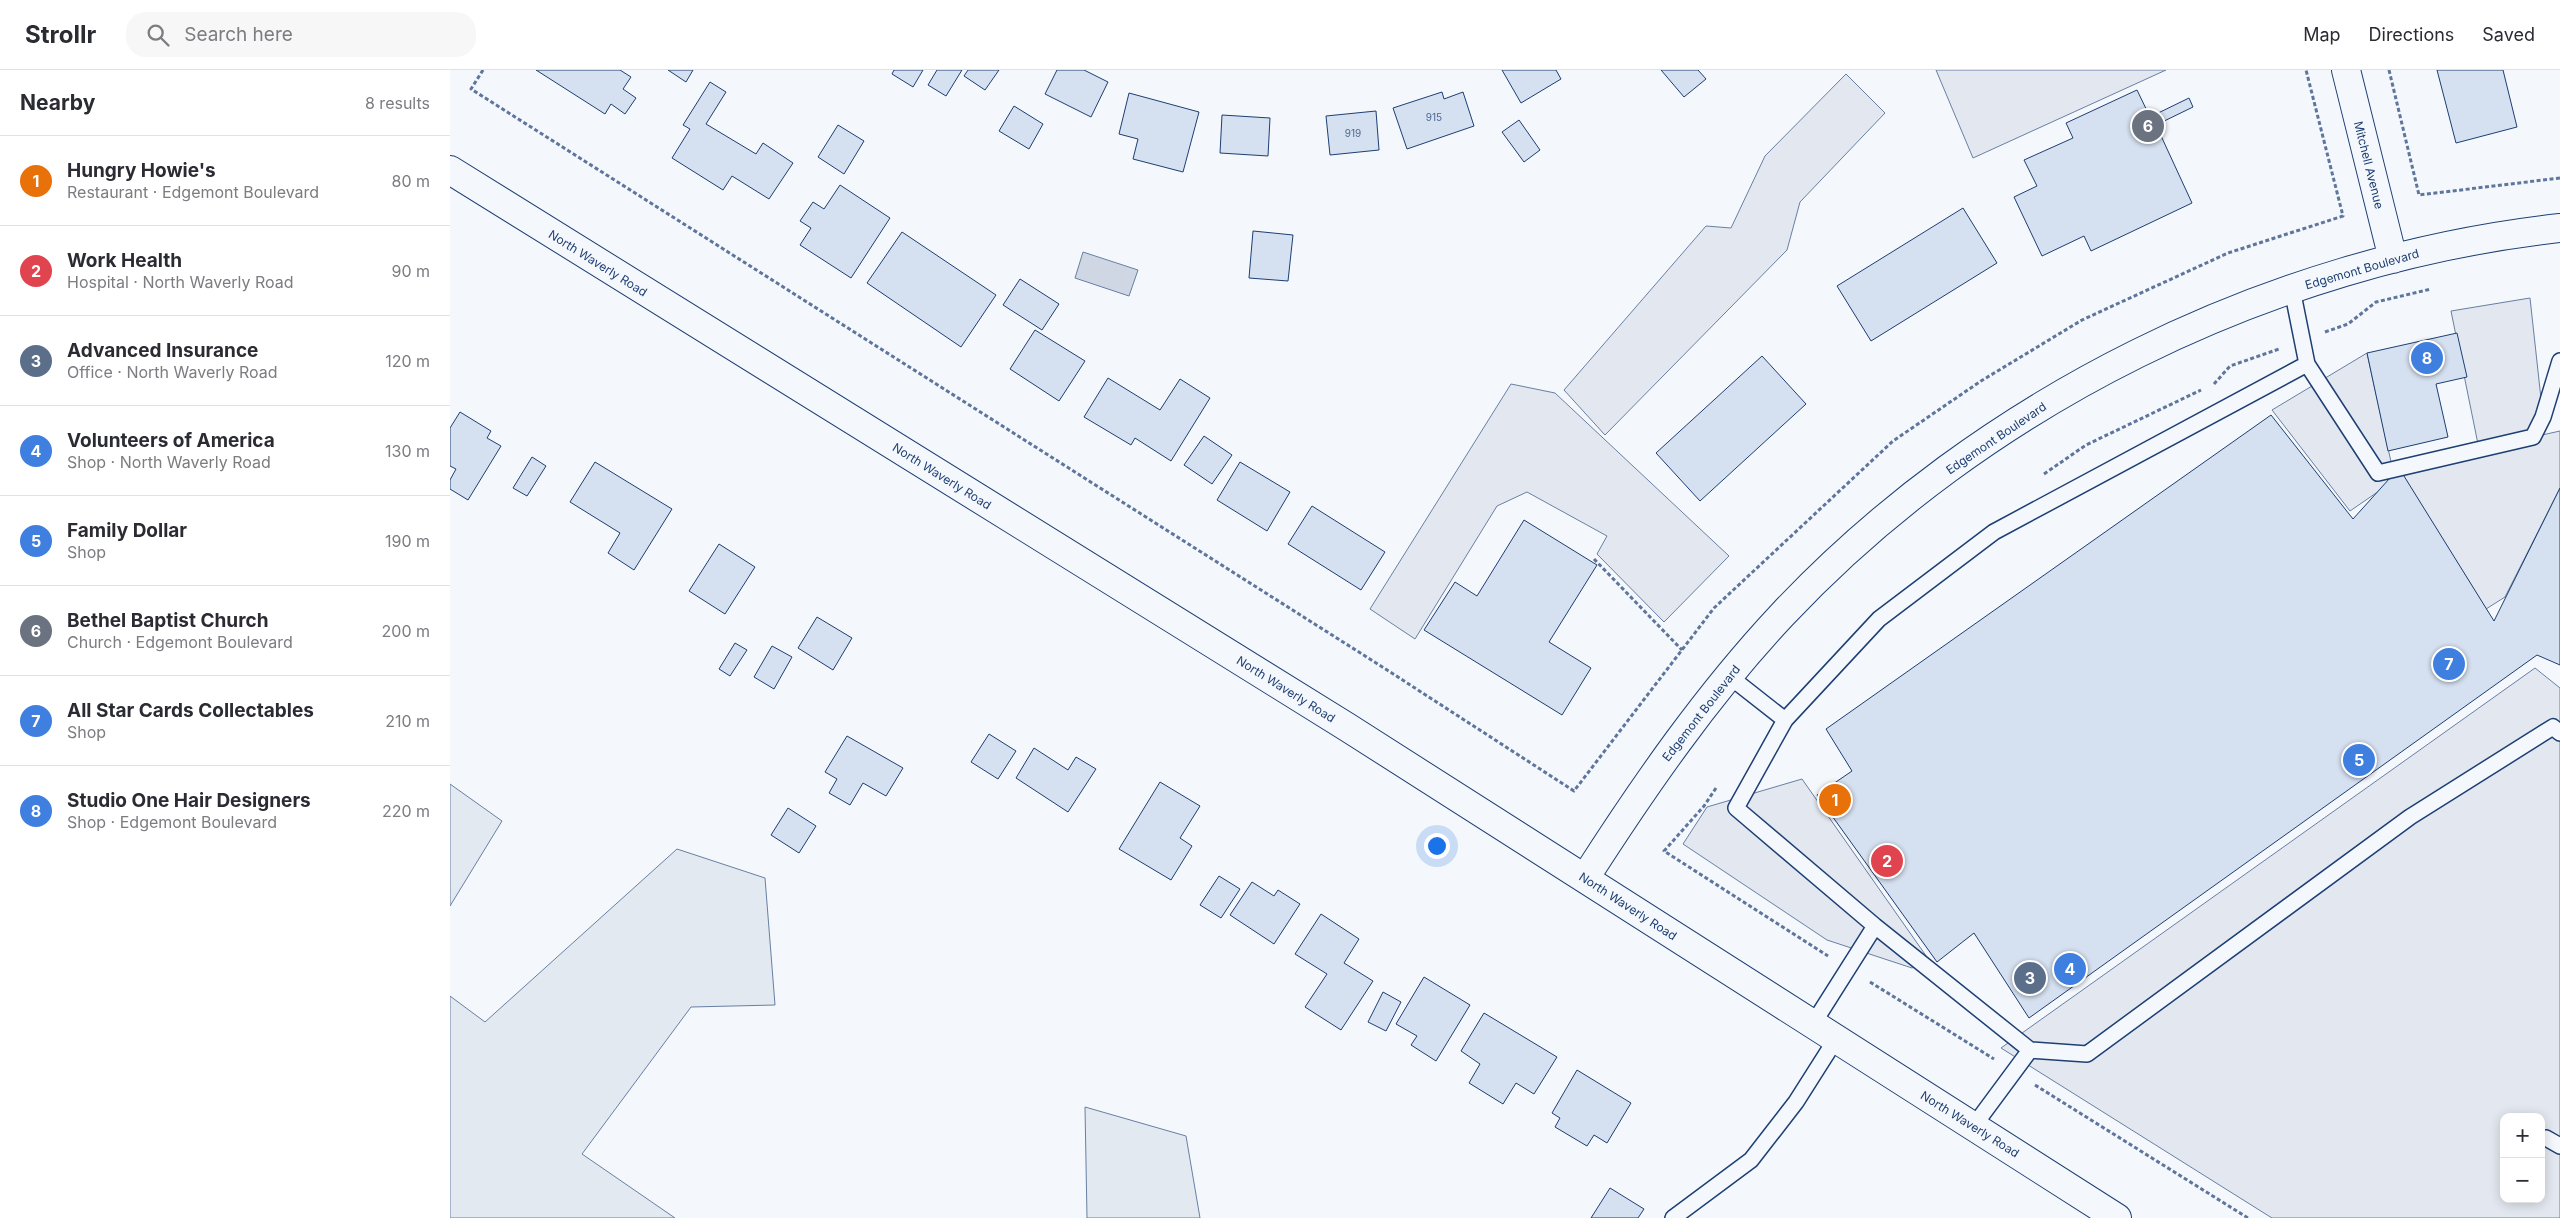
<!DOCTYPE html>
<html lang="en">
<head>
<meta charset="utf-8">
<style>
	body { margin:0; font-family:Inter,sans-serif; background:#f7f7f7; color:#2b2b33 }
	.controls { position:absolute; right:15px; bottom:15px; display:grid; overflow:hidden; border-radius:10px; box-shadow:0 2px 12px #0003 }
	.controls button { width:45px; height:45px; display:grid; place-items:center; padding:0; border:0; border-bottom:1px solid #e1e1e2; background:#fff; color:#2b2b33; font:25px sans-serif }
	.you { position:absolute; left:986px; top:775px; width:18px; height:18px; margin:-12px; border:4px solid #fff; border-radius:50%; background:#1a73e8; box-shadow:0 0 0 8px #1a73e833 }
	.badge { display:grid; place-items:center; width:32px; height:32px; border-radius:50%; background:#1a73e8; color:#fff; font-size:16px; font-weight:700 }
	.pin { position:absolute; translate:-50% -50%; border:2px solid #fff; box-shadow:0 1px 5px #0006 }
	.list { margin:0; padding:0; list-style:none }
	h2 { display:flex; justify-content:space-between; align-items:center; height:65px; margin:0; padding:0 20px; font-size:21px }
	h2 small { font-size:16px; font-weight:400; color:#7c7c81 }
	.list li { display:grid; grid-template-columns:32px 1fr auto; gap:15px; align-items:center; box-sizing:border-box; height:90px; padding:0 20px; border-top:1px solid #e1e1e2 }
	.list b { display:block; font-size:19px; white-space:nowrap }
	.list p { margin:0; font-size:16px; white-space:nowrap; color:#7c7c81 }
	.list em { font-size:16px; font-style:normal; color:#7c7c81 }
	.icon { flex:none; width:28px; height:28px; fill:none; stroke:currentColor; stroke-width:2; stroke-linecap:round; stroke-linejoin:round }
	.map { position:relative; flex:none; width:2110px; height:1148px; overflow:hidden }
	header { display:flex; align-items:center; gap:30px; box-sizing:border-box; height:70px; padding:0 25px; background:#fff; border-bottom:1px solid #e1e1e2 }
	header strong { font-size:24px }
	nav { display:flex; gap:28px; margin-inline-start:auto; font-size:18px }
	.search { width:350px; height:45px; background:#f7f7f7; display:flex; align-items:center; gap:12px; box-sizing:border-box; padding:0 18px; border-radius:20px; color:#7c7c81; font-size:19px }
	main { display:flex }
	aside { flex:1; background:#fff }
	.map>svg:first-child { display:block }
</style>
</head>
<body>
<header>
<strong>Strollr</strong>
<div class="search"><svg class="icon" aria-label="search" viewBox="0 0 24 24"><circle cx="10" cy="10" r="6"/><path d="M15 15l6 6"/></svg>Search here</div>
<nav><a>Map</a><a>Directions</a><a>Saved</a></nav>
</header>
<main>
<aside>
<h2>Nearby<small>8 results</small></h2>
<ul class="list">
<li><span class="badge" style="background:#e8710a">1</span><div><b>Hungry Howie's</b><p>Restaurant · Edgemont Boulevard</p></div><em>80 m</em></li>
<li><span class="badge" style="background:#e0444e">2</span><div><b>Work Health</b><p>Hospital · North Waverly Road</p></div><em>90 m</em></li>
<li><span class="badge" style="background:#5c6f8a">3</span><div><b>Advanced Insurance</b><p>Office · North Waverly Road</p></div><em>120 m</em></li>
<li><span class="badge" style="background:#3f7fe0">4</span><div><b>Volunteers of America</b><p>Shop · North Waverly Road</p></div><em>130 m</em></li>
<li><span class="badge" style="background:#3f7fe0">5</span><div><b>Family Dollar</b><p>Shop</p></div><em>190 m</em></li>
<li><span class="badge" style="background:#6b7280">6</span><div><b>Bethel Baptist Church</b><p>Church · Edgemont Boulevard</p></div><em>200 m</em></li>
<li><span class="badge" style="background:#3f7fe0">7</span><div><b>All Star Cards Collectables</b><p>Shop</p></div><em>210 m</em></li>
<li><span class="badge" style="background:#3f7fe0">8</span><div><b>Studio One Hair Designers</b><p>Shop · Edgemont Boulevard</p></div><em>220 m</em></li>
</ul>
</aside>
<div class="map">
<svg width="2110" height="1148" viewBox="0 0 2110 1148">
	<rect width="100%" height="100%" fill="#f4f7fb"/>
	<path fill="#e3e9f0" stroke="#687fa3" d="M0,714L52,751L0,836Z
		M227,779L315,808L325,935L241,937L132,1084L225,1148H0V926L35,952Z
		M635,1037L736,1066L750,1148H637Z"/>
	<path fill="#e3e8f0" stroke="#687fa3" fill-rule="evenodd" d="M1486,0H1716L1523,88Z
		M1396,4L1435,43L1350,132L1337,180L1155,365L1114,320L1256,156L1281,158L1315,86Z
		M2080,228L2093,347L2083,367L2110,361V418L2055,527L2036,539L1949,399L2029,379L2001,241Z
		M1917,283L1945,410L1900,441L1822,340Z
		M1061,314L1105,323L1279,486L1214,552L1147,484L1157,466L1077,422L1047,436L965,569L920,539Z
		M2085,598L2110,618V1148H1822L1551,978ZM2054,1047H2091V1129H2054Z
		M1352,709L1479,890L1462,898L1377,870L1233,774L1257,737Z"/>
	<path fill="#cfd7e4" stroke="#687fa3" d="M633,182L688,200L679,226L625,208Z"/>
	<path fill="#d5e0f0" stroke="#1d3f73" d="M86,0H170L181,7L173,19L186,28L175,44L161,34L155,44Z
		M218,0H243L236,12Z
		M444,0H473L463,17L442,4Z
		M487,0H512L496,26L478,15Z
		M518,0H549L535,20L514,6Z
		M607,0H634L658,12L641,47L595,24Z
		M1052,0H1106L1111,9L1071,33Z
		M1211,0H1248L1256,9L1234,27Z
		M1987,0H2053L2067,57L2006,73Z
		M260,12L276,22L256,54L306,84L313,73L343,93L319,129L282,106L273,120L222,88L240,59L233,55Z
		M1687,20L1700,47L1739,28L1743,37L1706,55L1742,133L1641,181L1634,166L1592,186L1564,127L1587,116L1574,90L1623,68L1616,53Z
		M992,22L994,29L1013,22L1024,56L957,79L943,38Z
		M679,23L749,42L733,102L683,89L688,69L669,64Z
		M564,36L593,54L579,79L549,61Z
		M926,41L929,80L880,85L876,46Z
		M772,45L820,48L818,86L770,83Z
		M1069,50L1090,80L1074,92L1052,62Z
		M388,55L414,71L394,104L368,87Z
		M390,115L440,148L401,208L350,175L361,158L350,151L363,132L374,139Z
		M1513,138L1547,193L1421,271L1387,216Z
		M803,161L843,165L838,211L799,208Z
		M452,162L546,225L511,277L417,213Z
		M570,209L609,234L592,260L553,235Z
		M585,260L635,291L609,331L560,299Z
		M2007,263L2017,307L1986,314L1998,367L1938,381L1917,283Z
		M1312,286L1356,334L1250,431L1206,383Z
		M658,308L710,340L730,309L760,328L721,391L685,368L681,375L634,347Z
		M10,342L41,361L37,368L51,376L18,430L0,419V410L6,399L0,396V358Z
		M1821,345L1903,449L1949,398L2044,551L2110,418V595L2087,585L1579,948L1524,863L1487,892L1367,725L1402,701L1376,659Z
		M754,366L782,385L762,414L734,395Z
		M82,387L96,396L77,426L63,418Z
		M145,392L222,439L184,500L158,483L170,463L120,432Z
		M790,392L840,422L817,461L767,430Z
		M862,436L935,482L911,520L838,474Z
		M1074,450L1147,495L1099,572L1141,598L1112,645L974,560L1005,512L1027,526Z
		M269,474L305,497L275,544L239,521Z
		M367,547L402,568L383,600L348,578Z
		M285,573L297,580L280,606L269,599Z
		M322,576L342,587L324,619L304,607Z
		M539,664L566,681L548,709L521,692Z
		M397,666L453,698L436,726L413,713L400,735L379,723L387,709L375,702Z
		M584,678L618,700L626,687L646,699L618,742L566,708Z
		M710,712L750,736L730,768L742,776L721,810L669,779Z
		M338,738L366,756L349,783L321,765Z
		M769,806L790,819L771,848L750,835Z
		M802,812L824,826L828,820L850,834L824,874L780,845Z
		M871,844L909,869L894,893L923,911L891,960L855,937L877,904L845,884Z
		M974,907L1020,935L986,991L961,975L967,966L946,954Z
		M933,922L951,932L936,961L918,952Z
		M1034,943L1107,987L1084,1024L1066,1013L1053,1034L1019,1013L1030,994L1011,981Z
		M1127,1000L1181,1033L1157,1073L1144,1065L1137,1076L1105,1057L1110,1048L1102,1043Z
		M1160,1118L1194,1139L1188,1148H1141Z"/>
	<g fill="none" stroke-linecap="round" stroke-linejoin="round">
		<g stroke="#1d3f73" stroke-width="18">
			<path id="service" d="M1842,219L1857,294
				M1279,606L1335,650
				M1363,954L1425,856
				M1580,980L1425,856L1286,738L1335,650L1429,549L1544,462L1857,294L1928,403L2083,367L2093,347L2110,291
				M1523,1057L1580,980L1637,984L1960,747L2103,657L2110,663
				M2096,1068L2110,1076
				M1223,1148L1301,1090L1346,1032L1386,969"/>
		</g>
		<g stroke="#1d3f73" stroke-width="30">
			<path id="minor" d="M1896,0L1943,189
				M1135,808C1194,716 1257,625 1332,545C1532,332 1820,190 2110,158"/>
		</g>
		<g stroke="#1d3f73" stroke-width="30">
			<path id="secondary" d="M0,100L897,657L1667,1148"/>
		</g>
		<path stroke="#5e769c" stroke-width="3" stroke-dasharray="4 2.5" stroke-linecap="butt" d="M33,0L21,19L934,598L1124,721L1264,538L1443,371L1531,311L1632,250L1778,183L1893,146L1856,0
			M1939,0L1969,125L2110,108
			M1875,262L1898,254L1926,232L1981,219
			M1764,314L1780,296L1829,279
			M1594,404L1636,375L1751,320
			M1144,489L1232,580
			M1266,718L1254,736L1214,781L1378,886
			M1420,912L1544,989
			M1585,1015L1798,1148"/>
		<use href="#service" stroke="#f4f7fb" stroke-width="15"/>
		<use href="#minor" stroke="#f4f7fb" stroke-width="28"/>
		<use href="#secondary" stroke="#f4f7fb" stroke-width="28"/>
	</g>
	<g text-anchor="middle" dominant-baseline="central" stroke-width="4" stroke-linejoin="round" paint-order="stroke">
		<g font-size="10" fill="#4b6792">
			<text x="984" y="47">915</text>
			<text x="903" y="63">919</text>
		</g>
		<g font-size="12" fill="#1d3f73" stroke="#f4f7fb">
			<text transform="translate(1919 95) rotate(76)">Mitchell Avenue</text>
			<text transform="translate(148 193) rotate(32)">North Waverly Road</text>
			<text transform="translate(1912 199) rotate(-16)">Edgemont Boulevard</text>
			<text transform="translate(1546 368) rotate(-34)">Edgemont Boulevard</text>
			<text transform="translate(492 406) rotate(32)">North Waverly Road</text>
			<text transform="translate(836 619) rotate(32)">North Waverly Road</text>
			<text transform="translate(1251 643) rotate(-52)">Edgemont Boulevard</text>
			<text transform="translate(1178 836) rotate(33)">North Waverly Road</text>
			<text transform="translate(1520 1054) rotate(32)">North Waverly Road</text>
		</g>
	</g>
</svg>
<div class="controls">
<button>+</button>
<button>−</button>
</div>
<div class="you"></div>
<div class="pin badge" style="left:1385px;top:730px;background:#e8710a">1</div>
<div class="pin badge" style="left:1437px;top:791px;background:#e0444e">2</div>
<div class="pin badge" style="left:1580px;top:908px;background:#5c6f8a">3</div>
<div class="pin badge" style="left:1620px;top:899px;background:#3f7fe0">4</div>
<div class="pin badge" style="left:1909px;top:690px;background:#3f7fe0">5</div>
<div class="pin badge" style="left:1698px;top:56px;background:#6b7280">6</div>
<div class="pin badge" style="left:1999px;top:594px;background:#3f7fe0">7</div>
<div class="pin badge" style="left:1977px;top:288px;background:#3f7fe0">8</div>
</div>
</main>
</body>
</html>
